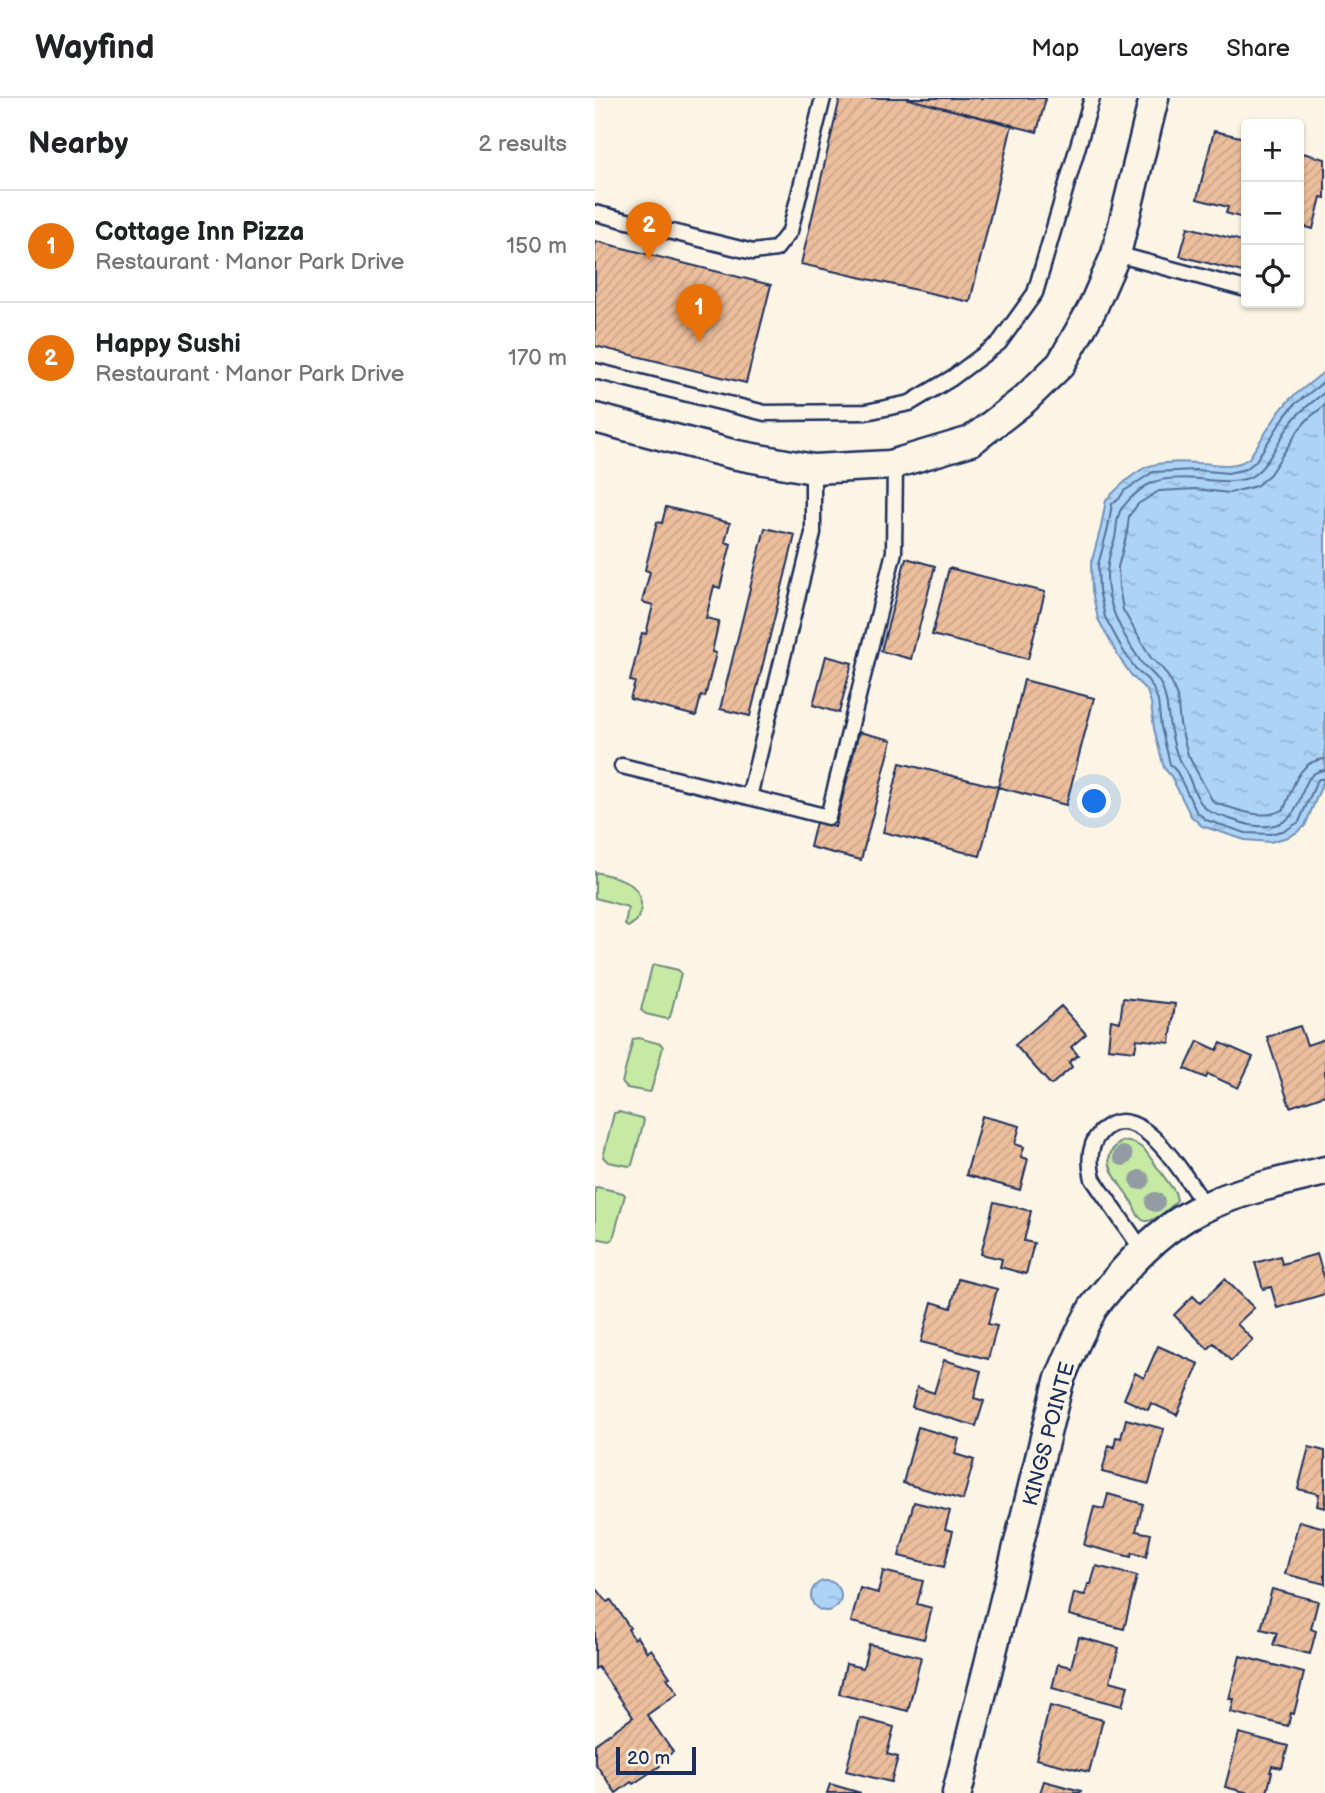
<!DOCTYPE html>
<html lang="en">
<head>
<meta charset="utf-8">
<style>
	body { margin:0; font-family:"Balsamiq Sans",sans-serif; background:#f2f2f2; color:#202124 }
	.controls { position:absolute; right:21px; top:21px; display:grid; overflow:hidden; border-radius:7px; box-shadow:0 2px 5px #0004 }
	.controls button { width:63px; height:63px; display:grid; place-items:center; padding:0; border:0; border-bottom:2px solid #e0e0e0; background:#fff; color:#202124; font:35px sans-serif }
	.scale { position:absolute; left:21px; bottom:18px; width:80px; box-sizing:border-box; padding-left:7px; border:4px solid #1b2f5e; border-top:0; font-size:19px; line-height:24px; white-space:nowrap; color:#1b2f5e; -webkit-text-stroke:5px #fcf5e5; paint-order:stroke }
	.you { position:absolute; left:500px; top:704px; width:24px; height:24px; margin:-18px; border:5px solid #fff; border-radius:50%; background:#1a73e8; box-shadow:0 0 0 10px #1a73e833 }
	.badge { display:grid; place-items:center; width:46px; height:46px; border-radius:50%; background:#d93025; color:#fff; font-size:23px; font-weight:700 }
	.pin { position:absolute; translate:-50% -58px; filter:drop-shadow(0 2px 4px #0008) }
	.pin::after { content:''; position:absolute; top:37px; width:24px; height:21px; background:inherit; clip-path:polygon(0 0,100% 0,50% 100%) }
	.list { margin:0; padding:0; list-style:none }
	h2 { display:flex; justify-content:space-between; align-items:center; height:91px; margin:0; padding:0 28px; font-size:30px }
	h2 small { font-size:23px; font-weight:400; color:#757577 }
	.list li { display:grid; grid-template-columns:46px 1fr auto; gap:21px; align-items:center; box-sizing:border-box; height:112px; padding:0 28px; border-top:2px solid #e0e0e0 }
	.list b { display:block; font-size:26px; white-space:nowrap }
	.list p { margin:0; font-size:23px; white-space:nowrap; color:#757577 }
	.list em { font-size:23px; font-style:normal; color:#757577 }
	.icon { flex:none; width:38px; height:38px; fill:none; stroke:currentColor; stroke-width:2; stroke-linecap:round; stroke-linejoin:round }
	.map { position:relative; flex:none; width:730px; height:1695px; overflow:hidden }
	header { display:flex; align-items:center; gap:42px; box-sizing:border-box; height:98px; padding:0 35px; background:#fff; border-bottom:2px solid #e0e0e0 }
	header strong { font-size:33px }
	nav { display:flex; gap:38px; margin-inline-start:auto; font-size:24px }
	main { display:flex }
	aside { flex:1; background:#fff }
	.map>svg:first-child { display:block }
</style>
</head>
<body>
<header>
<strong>Wayfind</strong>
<nav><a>Map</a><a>Layers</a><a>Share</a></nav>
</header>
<main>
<aside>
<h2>Nearby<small>2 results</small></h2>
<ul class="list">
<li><span class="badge" style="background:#e8710a">1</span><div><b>Cottage Inn Pizza</b><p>Restaurant · Manor Park Drive</p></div><em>150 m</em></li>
<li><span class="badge" style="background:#e8710a">2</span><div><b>Happy Sushi</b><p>Restaurant · Manor Park Drive</p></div><em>170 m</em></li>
</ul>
</aside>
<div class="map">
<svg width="730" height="1695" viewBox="0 0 730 1695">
	<defs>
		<pattern id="water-ripples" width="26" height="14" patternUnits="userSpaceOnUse" patternTransform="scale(1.75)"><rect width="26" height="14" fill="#add3f6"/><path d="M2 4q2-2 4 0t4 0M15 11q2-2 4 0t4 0" fill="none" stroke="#94b5d5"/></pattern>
		<pattern id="building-hatch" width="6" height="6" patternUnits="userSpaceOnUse" patternTransform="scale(1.75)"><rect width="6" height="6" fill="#ecbe9c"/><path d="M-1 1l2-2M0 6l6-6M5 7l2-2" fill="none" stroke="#caa489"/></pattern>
	</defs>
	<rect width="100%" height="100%" fill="#fcf5e5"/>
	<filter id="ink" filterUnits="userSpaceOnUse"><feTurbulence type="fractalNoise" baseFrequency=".0143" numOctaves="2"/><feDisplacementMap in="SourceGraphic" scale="14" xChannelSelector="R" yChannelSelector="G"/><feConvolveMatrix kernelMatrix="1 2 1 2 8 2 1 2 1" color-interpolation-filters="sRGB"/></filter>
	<g filter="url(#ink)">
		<path fill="#c6eaa3" stroke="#708c80" stroke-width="2" d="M0,774C10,777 23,778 32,784C50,795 51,819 33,829L30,827L33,809L0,800Z
			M62,867L83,872L86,875L75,919L72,921L51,916L46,912L57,868Z
			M44,940L66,946L68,949L56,993L54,994L32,990L27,985L38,941Z
			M24,1014L47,1020L49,1023L37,1067L34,1068L13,1064L8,1059L19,1015Z
			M528,1043L539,1045L549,1051L580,1094L582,1102C577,1109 559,1124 551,1123C542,1122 540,1109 536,1102C523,1083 499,1059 528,1043Z
			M2,1089L28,1095L30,1097L18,1141L15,1143L0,1140V1090Z"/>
		<path fill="url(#water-ripples)" stroke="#7391b9" stroke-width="2" d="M730,273V679L710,728L701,735L693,739L675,744L650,742L607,728L596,718L576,678L569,670L559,631L556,605L552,593L537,578L523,558L503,521L497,493L496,466L506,429L511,402C521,392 542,370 558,367C571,364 588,364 602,365C620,365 638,372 654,360L684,314L695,301Z
			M216 1498a15 15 0 1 1 30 0a15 15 0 1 1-30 0Z"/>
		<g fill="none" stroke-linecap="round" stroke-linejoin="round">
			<path stroke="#55719b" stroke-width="2" d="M730,283L700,306L690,318L660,364L651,371L633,375L601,372L558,374L529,393L524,401L517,406L513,430L503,467L504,492L510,519L529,554L542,573L552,581L558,590L563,603L566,629L575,666L582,674L601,713L611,722L651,735L675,736L691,732L704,724L721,685L724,681H730
				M730,294C719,303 707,311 698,322C685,338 673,372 653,380C639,385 626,383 612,382C600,380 570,379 559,384C546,389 535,400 527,410C521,417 522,431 520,440C517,449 514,457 513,466C507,501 527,536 546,564C552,572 562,577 566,587C573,601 572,614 575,629C577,639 579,650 583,659C584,664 588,668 591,673C597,685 602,706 614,713C621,717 647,725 655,727C721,738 694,674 730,672
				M730,307L714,320L705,330L675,376L661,388L634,395L600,391L564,393L543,406L534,418L532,435L523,469L524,489L528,512L556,560L567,570L576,583L582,599L585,626L593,657L617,702L620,705C642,711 667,724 689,711C698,690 703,662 730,661"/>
		</g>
		<path fill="url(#building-hatch)" stroke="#1b2f5e" stroke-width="2" d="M245,0H310L417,27L375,204L206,166Z
			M310,0H451L442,34Z
			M619,33L650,40L651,35V121L631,115L633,109L602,101Z
			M704,54L730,61V100L726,99L718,131L704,127Z
			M593,129L651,144V175L585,158Z
			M0,143L176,187L151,285L0,248Z
			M71,409L135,425L130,444L136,446L125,490L119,488L111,520L124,523L117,554L121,555L110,599L106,598L101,618L35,601L40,584L35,583L47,535L51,536L58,507L47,504L55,474L50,472L62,424L67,425Z
			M170,430L200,437L155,618L125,611Z
			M311,460L340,468L316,561L286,553Z
			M354,470L450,494L433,561L337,537Z
			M231,558L257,565L244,615L218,607Z
			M429,582L499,600L471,707L403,689Z
			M264,634L297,642L266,762L215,749L221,724L240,729Z
			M305,665L403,689L385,758L288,734Z
			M528,900L580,906L575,945L542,941L540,953L513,950L516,922L525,924Z
			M466,908L491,936L476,949L483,957L474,964L477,969L456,987L420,947Z
			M705,928L712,947L730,941V997L695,1009L672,939Z
			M603,943L622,952L626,945L658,959L643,990L613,976L611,980L590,971Z
			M387,1018L425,1028L420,1046L429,1049L426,1059L433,1061L425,1092L371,1077Z
			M399,1104L436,1113L429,1143L439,1145L431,1176L405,1169L407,1161L386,1156Z
			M722,1156L730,1182V1196L682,1210L676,1189L668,1191L660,1165L685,1158L687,1166Z
			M363,1181L402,1191L393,1226L402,1228L393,1261L326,1244L337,1204L356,1210Z
			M630,1181L659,1210L642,1226L658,1242L636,1263L619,1245L613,1251L579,1217L598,1198L605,1205Z
			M563,1248L604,1266L582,1317L556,1305L553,1312L529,1301L540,1275L549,1280Z
			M349,1262L386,1273L379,1300L389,1303L381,1328L317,1309L322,1289L339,1295Z
			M531,1321L569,1331L554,1386L507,1374L514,1347L519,1349L521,1339L526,1340Z
			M323,1329L364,1341L360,1356L379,1362L368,1402L308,1385Z
			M714,1349L730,1353V1410L722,1408L724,1396L703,1391Z
			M513,1396L548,1406L541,1433L556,1436L551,1459L537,1455L536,1459L489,1447L499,1409L509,1411Z
			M319,1404L355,1413L350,1431L358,1433L349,1469L304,1458Z
			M704,1423L730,1430V1486L690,1476Z
			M501,1468L542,1478L529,1531L474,1517L479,1495L490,1497L493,1486H496Z
			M288,1473L328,1483L322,1506L337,1510L329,1541L256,1524L265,1490L283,1495Z
			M677,1491L723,1503L716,1531L721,1533L715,1556L678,1547L682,1535L666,1531Z
			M3,1492L12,1504L16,1502L35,1530L33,1531L39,1541L42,1539L52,1554L56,1551L75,1579L72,1580L83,1595L52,1617L78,1654L63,1665L65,1668L38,1686L36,1684L21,1695L0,1665V1646L38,1619L3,1569L0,1571V1494Z
			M484,1539L524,1550L515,1583L533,1588L527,1608L457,1590L463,1566L476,1569Z
			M274,1546L326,1559L313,1613L244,1596L251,1566L268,1570Z
			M645,1558L709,1575L699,1616L696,1615L693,1628L636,1614L639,1601H634Z
			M455,1608L508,1622L494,1674L441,1661Z
			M265,1620L299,1629L292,1656L303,1659L296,1684L251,1673Z
			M644,1635L693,1648L687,1670L677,1668L675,1674H677L672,1695H654L630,1689Z
			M449,1683L486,1693L485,1695H445Z
			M235,1686L266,1695H232Z"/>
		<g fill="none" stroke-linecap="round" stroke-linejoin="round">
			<g stroke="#1b2f5e" stroke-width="19">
				<path id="service" d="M0,115L158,154L181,151L195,133L228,0
					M521,156L651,191
					M0,273L170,315L271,314L315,305L357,280L404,245L440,195L497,0
					M27,668L154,699L218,435V371
					M154,699L233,719L299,454L300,366
					M548,1153L498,1081C494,1065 493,1048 505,1035C543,993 593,1084 610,1108"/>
			</g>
			<g stroke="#1b2f5e" stroke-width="33">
				<path id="minor" d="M0,320L137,356L218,371L295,367L376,343L429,302L466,266L497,211L521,156L559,0
					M362,1695L464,1283C474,1258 485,1233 498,1210C503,1203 509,1196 515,1189C541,1157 573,1125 612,1108C650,1091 690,1083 730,1073"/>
			</g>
			<use href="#service" stroke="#fcf5e5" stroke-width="14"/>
			<use href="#minor" stroke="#fcf5e5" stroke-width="28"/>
		</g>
		<g fill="#939ca2">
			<circle cx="528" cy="1058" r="10"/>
			<circle cx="545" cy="1082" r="10"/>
			<circle cx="560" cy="1104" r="10"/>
		</g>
	</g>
	<g text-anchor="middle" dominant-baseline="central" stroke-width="6" stroke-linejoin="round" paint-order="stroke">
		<g font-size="21" fill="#1b2f5e" stroke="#fcf5e5">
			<text transform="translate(454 1336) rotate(-75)">KINGS POINTE</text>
		</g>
	</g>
</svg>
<div class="controls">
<button>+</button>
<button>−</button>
<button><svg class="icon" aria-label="locate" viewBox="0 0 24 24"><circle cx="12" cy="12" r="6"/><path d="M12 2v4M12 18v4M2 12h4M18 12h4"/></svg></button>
</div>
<div class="scale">20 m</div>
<div class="you"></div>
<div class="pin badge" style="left:104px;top:244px;background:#e8710a">1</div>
<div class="pin badge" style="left:54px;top:162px;background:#e8710a">2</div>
</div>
</main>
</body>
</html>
